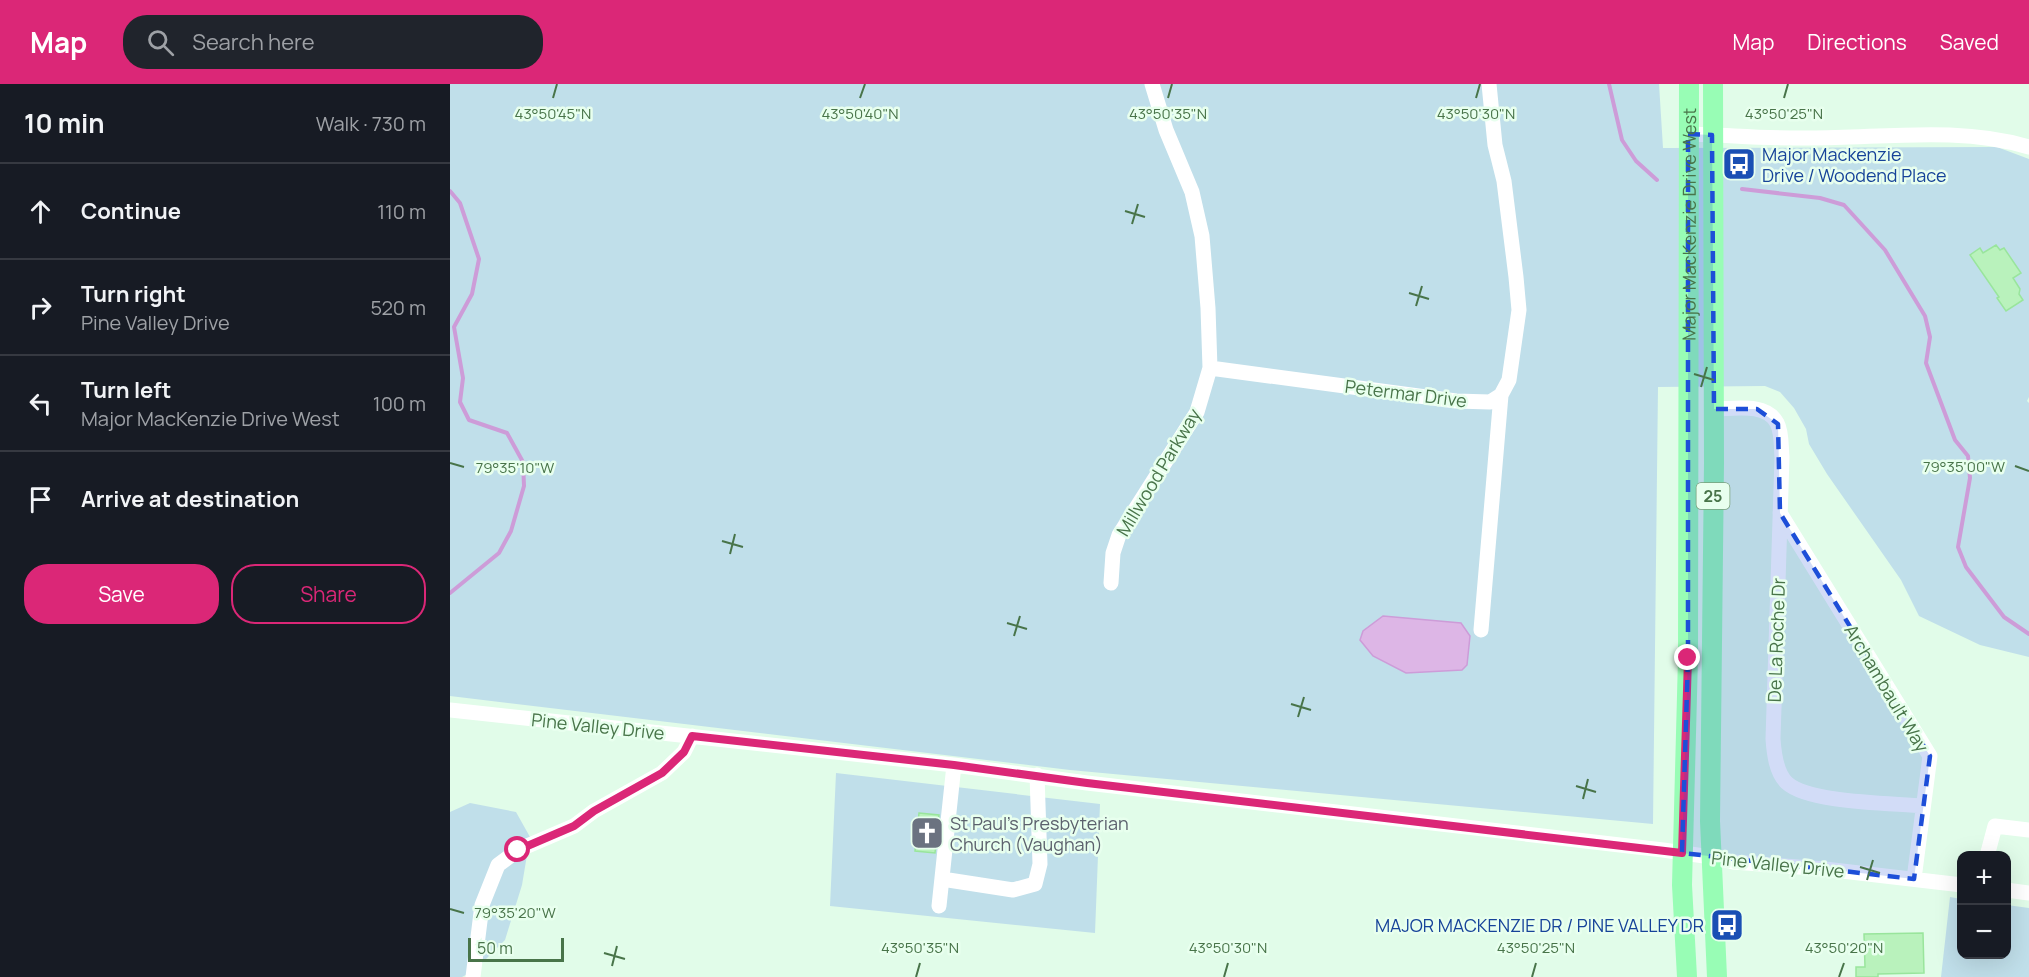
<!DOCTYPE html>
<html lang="en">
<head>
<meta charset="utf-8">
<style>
	body { margin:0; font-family:Manrope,sans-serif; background:#20242c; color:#f1f3f6 }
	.controls { position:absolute; right:18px; bottom:18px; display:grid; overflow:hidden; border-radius:12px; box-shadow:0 6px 24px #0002 }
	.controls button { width:54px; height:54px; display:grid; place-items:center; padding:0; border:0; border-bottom:2px solid #363941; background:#171b24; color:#f1f3f6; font:30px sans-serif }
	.scale { position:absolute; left:18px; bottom:15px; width:96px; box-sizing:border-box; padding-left:6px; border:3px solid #487449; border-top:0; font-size:16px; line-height:21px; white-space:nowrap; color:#487449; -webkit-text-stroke:4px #e8ffee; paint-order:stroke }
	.stop { position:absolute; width:18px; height:18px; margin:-14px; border:4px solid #db2777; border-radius:50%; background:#fff }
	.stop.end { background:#db2777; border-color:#fff; box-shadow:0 2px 6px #0008 }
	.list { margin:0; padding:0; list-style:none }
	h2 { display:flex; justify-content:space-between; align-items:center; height:78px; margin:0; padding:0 24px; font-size:26px }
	h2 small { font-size:20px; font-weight:400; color:#9ea1a6 }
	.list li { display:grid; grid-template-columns:39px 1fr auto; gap:18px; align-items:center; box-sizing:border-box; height:96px; padding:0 24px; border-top:2px solid #363941 }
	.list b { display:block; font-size:22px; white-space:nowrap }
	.list p { margin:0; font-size:20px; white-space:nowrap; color:#9ea1a6 }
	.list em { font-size:20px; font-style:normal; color:#9ea1a6 }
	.actions { display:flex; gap:12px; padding:18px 24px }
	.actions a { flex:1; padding:14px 0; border:2px solid #db2777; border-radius:24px; text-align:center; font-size:21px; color:#db2777 }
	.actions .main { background:#db2777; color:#fff }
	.icon { flex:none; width:33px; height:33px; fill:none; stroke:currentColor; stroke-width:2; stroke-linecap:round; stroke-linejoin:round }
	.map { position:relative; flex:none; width:1579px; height:893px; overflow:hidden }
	header { display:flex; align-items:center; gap:36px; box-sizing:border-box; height:84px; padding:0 30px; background:#db2777; color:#fff }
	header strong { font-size:28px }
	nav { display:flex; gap:33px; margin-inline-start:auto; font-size:21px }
	.search { width:420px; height:54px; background:#20242c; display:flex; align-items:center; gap:15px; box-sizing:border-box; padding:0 21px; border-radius:24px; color:#9ea1a6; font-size:22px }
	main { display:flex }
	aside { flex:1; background:#171b24 }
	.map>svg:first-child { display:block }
</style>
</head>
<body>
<header>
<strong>Map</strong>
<div class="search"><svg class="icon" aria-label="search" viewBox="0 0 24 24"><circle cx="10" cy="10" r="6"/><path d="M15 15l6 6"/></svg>Search here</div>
<nav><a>Map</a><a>Directions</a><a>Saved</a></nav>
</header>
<main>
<aside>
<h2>10 min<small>Walk · 730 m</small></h2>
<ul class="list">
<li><svg class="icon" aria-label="ahead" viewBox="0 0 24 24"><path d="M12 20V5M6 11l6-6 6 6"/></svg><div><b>Continue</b></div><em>110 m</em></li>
<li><svg class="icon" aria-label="right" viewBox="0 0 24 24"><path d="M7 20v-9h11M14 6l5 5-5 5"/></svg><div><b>Turn right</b><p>Pine Valley Drive</p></div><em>520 m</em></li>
<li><svg class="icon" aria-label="left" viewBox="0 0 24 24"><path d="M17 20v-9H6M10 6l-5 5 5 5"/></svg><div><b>Turn left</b><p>Major MacKenzie Drive West</p></div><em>100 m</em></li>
<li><svg class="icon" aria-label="arrive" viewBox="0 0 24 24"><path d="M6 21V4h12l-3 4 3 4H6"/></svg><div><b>Arrive at destination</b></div></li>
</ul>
<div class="actions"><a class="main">Save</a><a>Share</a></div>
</aside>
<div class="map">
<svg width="1579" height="893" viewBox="0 0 1579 893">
	<rect width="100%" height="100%" fill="#e1fce9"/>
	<path fill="#c0dfea" d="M0,0H1209L1213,64L1547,63L1579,75V313L1577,317L1579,319V573L1530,561L1469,532L1451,496L1377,390L1359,360L1356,345L1344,324L1330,308L1315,302L1208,303L1203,740L620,686L0,612Z
		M386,689L650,720L645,849L380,822Z
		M20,719L66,728L80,753L72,801L55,856L25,886L12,893H0V728Z
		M1500,813L1511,815L1512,870H1556L1557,821L1579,824V893H1491Z"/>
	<path fill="#ddb6e6" stroke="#cd9cd8" stroke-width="1.5" d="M933,532L1011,539L1020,552L1017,581L1012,586L956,589L923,572L910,556L913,547Z"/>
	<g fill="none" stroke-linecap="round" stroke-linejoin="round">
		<path stroke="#cd9cd8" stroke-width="4" d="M1159,0L1172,56L1186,77L1207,96
			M1292,105L1370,114L1394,121L1435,166L1475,232L1480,253L1476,279L1505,356L1518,372L1520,394L1508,463L1516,483L1554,533L1579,550
			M0,107L10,119L29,175L22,210L4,243L13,294L10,318L19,336L57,349L73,378L74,402L61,447L49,469L0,509"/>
	</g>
	<path fill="#b9f2bc" stroke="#99e59c" stroke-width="1.5" d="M1546,161L1550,166L1554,164L1571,189L1563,194L1570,205L1569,210L1573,216L1556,227L1547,214L1549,213L1520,171L1530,164L1533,169Z
		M469,729L489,731L485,769L465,767Z
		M1473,849L1474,889L1428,890V893H1406V883H1415L1414,850Z"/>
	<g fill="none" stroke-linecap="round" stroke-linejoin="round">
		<path stroke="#fff" stroke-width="15" d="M1238,50C1279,51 1320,55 1361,54C1433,54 1509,42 1579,63
			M760,284L1006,317L1040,318L1051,311L1059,296L1069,226L1066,193L1054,97L1045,61L1039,0
			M1264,325C1283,325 1316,318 1327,339C1332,348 1331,363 1332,373L1323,655C1324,669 1326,689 1337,699C1359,719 1441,719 1473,722
			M1330,429L1480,672L1464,795
			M661,499L663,469L669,451L747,328L760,284L758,224L752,152L742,108L716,46L702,0
			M1031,546L1051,311
			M0,626L504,681L637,699L1213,766L1261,773L1283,778L1375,785L1512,801
			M1537,772L1545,742L1579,746
			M492,795L563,806L585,800L590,780L587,691
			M1556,806L1579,809
			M489,822L504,681
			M23,893L32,821L48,781L68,766L124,742L144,727L212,689L234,668L242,652"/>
		<g stroke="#98fdb5" stroke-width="20">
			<path d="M1263,0L1264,379L1260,737L1267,893"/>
			<path id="s1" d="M1237,893L1232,801L1238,574L1239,0"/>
		</g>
	</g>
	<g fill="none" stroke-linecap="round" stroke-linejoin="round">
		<path stroke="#db2777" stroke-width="8" d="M68,766L124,742L144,727L212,689L234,668L242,652L504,681L637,699L1232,769L1238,574"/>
	</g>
	<path fill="#1d4ed8" fill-opacity="0.2" stroke="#1d4ed8" stroke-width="4.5" stroke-dasharray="12 8" stroke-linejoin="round" d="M1238,50L1262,51L1264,325H1307L1328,340L1330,429L1480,672L1464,795L1232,769L1238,574Z"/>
	<path fill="none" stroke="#487449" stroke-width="2" d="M103,14L107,0M410,14L415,0M718,14L722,0M1026,14L1030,0M1334,14L1338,0M675,127L695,133M682,140L688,120M959,209L979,215M966,222L972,202M1244,290L1264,296M1251,303L1257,283M0,379L14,383M1565,382L1579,387M272,457L293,463M280,470L285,450M557,539L577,545M564,552L570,532M841,620L861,626M848,633L854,613M1126,702L1146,708M1133,715L1138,695M1410,783L1430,789M1417,796L1423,776M0,825L14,829M154,869L175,875M162,882L167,862M466,893L470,879M774,893L778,879M1082,893L1086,879M1389,893L1394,879"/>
	<defs>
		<g id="bus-square" transform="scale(1.725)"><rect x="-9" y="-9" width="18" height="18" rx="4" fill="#1a4fb4" stroke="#e8ffee"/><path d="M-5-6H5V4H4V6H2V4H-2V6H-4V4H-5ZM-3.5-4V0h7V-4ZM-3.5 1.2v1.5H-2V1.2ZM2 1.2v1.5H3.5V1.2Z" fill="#fff"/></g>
		<g id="church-square" transform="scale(1.725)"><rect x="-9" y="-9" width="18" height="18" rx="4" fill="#6b7280" stroke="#e8ffee"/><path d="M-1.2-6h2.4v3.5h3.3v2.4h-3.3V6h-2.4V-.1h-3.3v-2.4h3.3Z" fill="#fff"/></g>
	</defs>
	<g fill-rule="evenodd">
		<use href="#bus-square" x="1289" y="80"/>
		<use href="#church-square" x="477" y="749"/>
		<use href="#bus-square" x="1277" y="841"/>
	</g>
	<g text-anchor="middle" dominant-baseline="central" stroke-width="5" stroke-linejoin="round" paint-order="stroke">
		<rect fill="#e8ffee" stroke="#789e7a" stroke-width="1.5" x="1246.5" y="399" width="33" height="26" rx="4.5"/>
		<g font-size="16" font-weight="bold" fill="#487449">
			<text x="1263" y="412">25</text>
		</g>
		<g font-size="18" fill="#164399" stroke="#e8ffee" text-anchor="start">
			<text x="1312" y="70">Major Mackenzie<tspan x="1312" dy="21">Drive / Woodend Place</tspan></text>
			<text x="1254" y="841" text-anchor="end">MAJOR MACKENZIE DR / PINE VALLEY DR</text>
		</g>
		<g font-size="18" fill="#487449" stroke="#e8ffee">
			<text stroke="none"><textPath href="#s1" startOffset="753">Major MacKenzie Drive West</textPath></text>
			<text transform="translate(956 309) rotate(7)">Petermar Drive</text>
			<text transform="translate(708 388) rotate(-59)">Millwood Parkway</text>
			<text transform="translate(1326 556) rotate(-88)">De La Roche Dr</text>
			<text transform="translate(1437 604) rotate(59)">Archambault Way</text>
			<text transform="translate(148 642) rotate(6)">Pine Valley Drive</text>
			<text transform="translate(1328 780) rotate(6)">Pine Valley Drive</text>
		</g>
		<g font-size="18" fill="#5b616d" stroke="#e8ffee" text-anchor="start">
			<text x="500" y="739">St Paul's Presbyterian<tspan x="500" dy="21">Church (Vaughan)</tspan></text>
		</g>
	</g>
	<g font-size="15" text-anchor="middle" fill="#487449" stroke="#e8ffee" stroke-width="5" stroke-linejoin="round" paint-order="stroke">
		<text x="103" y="35">43°50'45"N</text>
		<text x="410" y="35">43°50'40"N</text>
		<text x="718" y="35">43°50'35"N</text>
		<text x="1026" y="35">43°50'30"N</text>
		<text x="1334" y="35">43°50'25"N</text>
		<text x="1514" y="388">79°35'00"W</text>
		<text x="65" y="389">79°35'10"W</text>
		<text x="65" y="834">79°35'20"W</text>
		<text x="470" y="869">43°50'35"N</text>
		<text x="778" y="869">43°50'30"N</text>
		<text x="1086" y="869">43°50'25"N</text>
		<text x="1394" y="869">43°50'20"N</text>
	</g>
</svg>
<div class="controls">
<button>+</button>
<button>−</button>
</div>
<div class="scale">50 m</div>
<div class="stop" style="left:68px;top:766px"></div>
<div class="stop end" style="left:1238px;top:574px"></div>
</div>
</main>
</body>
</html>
